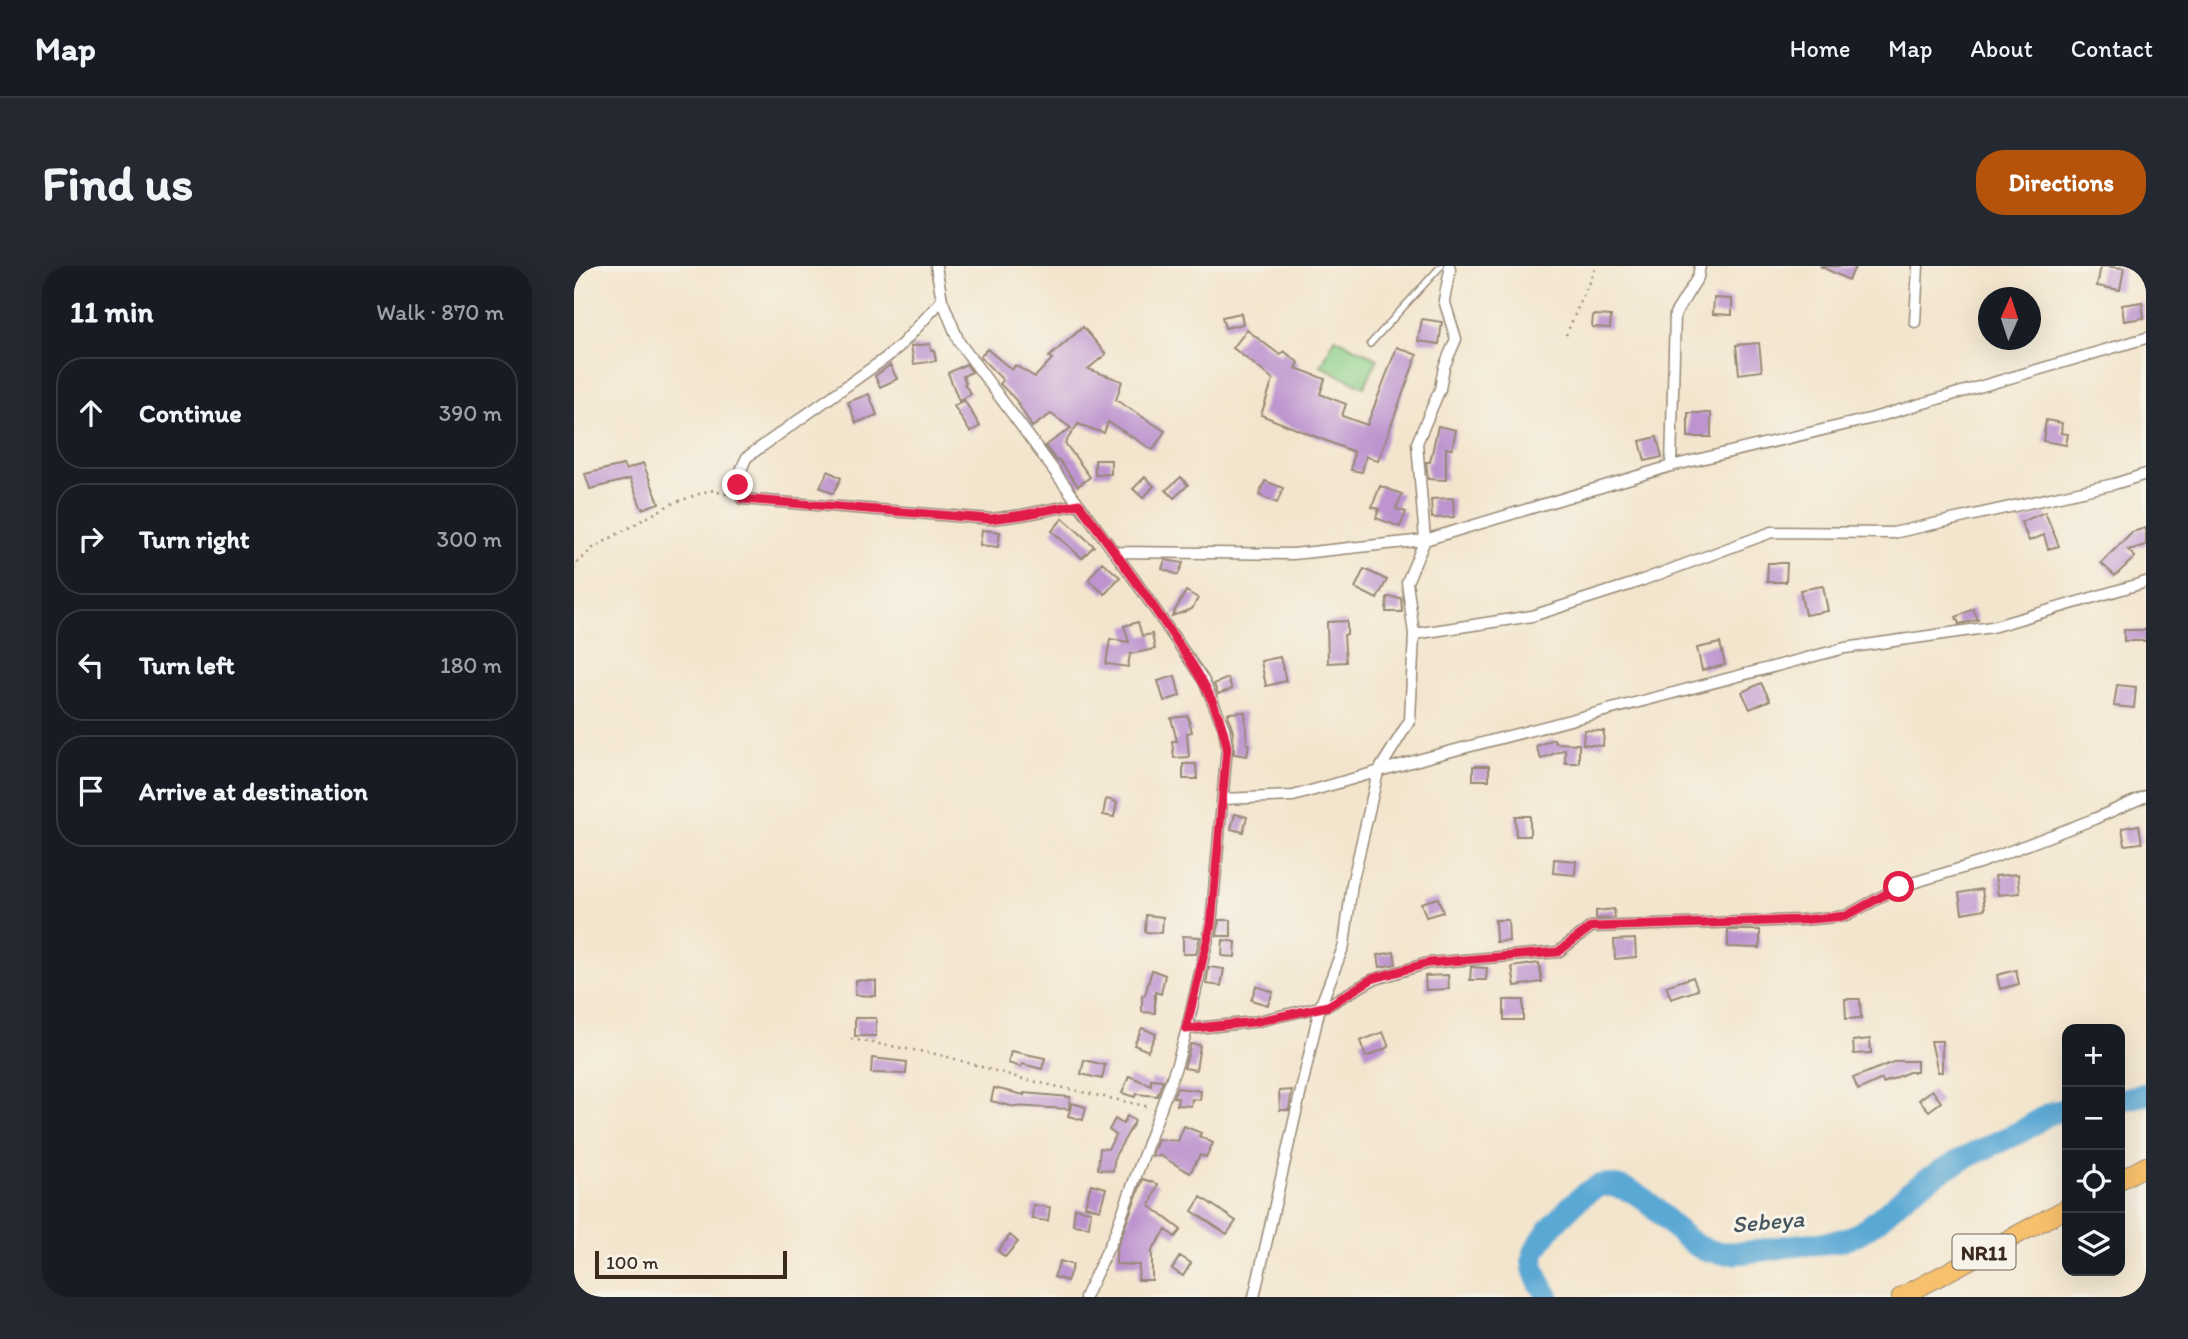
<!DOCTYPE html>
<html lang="en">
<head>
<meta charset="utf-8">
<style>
	body { margin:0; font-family:Itim,sans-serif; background:#242831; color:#f1f3f6 }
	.controls { position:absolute; right:21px; bottom:21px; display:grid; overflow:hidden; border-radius:14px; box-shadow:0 7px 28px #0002 }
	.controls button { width:63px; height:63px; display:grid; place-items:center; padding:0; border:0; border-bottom:2px solid #363941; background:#171b24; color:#f1f3f6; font:35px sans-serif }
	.compass { position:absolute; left:1404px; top:21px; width:63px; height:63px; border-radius:50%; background:#171b24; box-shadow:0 7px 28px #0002; rotate:3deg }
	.scale { position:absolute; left:21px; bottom:18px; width:192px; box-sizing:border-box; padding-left:7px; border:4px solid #3b2a1e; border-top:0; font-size:19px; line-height:24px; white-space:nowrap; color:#3b2a1e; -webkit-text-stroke:5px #f7f3e8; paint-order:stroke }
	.stop { position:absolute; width:21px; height:21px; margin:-16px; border:5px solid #e11d48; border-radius:50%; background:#fff }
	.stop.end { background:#e11d48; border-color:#fff; box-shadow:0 2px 7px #0008 }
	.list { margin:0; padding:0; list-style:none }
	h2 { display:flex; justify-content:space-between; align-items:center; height:91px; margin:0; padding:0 28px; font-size:30px }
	h2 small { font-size:23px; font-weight:400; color:#9ea1a6 }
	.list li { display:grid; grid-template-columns:46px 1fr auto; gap:21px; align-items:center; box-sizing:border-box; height:112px; margin:0 14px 14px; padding:0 14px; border:2px solid #363941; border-radius:28px }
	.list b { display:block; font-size:26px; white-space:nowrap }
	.list em { font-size:23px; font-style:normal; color:#9ea1a6 }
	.icon { flex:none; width:38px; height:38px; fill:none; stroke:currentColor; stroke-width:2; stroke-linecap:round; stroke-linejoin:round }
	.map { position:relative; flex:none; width:1572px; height:1031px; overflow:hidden; border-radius:28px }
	header { display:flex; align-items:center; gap:42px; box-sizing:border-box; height:98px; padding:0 35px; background:#171b24; border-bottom:2px solid #363941 }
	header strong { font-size:33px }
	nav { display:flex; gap:38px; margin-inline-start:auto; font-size:24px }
	.intro { display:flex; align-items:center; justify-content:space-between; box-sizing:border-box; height:168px; padding:0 42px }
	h1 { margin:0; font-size:49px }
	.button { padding:18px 32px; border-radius:28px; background:#b45309; color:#fff; font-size:24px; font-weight:700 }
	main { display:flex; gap:42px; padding:0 42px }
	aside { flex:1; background:#171b24; border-radius:28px; box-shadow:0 7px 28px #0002 }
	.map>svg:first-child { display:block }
</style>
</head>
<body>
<header>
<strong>Map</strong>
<nav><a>Home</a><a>Map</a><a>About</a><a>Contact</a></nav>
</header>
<div class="intro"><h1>Find us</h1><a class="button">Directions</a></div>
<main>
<aside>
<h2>11 min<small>Walk · 870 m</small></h2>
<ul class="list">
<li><svg class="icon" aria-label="ahead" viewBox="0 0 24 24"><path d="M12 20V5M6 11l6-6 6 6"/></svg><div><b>Continue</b></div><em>390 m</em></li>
<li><svg class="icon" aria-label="right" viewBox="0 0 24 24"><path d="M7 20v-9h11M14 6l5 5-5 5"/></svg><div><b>Turn right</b></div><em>300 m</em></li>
<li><svg class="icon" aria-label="left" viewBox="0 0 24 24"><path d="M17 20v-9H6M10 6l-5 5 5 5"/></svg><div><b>Turn left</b></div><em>180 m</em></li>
<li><svg class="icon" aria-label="arrive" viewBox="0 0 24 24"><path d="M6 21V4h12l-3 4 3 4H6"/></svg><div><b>Arrive at destination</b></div></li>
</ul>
</aside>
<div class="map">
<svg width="1572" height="1031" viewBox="0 0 1572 1031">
	<rect width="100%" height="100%" fill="#f7f3e8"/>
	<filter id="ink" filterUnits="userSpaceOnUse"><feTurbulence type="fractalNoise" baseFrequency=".0143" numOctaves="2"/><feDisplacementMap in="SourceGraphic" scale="14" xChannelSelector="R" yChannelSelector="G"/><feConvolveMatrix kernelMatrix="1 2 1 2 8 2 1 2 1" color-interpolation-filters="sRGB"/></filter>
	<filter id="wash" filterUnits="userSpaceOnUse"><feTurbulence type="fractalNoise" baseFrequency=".00686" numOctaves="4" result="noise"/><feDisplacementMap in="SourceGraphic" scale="28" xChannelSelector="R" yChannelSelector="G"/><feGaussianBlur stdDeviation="1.57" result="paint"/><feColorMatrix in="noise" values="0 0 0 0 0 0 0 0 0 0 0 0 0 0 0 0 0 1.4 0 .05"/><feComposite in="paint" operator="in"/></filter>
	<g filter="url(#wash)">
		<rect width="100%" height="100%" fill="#f3e5cd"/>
		<path fill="#8bce87" stroke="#637c52" stroke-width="2" d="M761,72L804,93L790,121L747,100Z"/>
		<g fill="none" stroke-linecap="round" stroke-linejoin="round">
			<path stroke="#5aa8d4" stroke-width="23" d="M1546,834L1572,828
				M974,1031C968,1020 957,1006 959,992C961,974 1013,918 1030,919C1076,921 1086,956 1120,978C1148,996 1194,982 1224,979C1240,977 1256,978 1271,973C1294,967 1320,938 1339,923C1372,899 1409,883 1446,866C1456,861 1464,854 1473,849C1479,846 1487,845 1493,843"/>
		</g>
		<g id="blocks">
			<path fill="#bd94cf" d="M1246,0H1282L1274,14Z
				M1527,0L1550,2L1546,24L1523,20Z
				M1140,32L1158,33V49L1139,48Z
				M1568,36L1570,52L1550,55L1548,39Z
				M667,47L669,58L651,62L648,51Z
				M1019,49L1037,50L1036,62L1018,61Z
				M848,53L868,56L865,78L844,75Z
				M509,61L532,88L514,103L548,115L542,134L591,165L579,184L534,156L530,167L504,158L491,177L516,211L504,220L485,194L483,195L471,180L497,162L477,148L458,161L442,134L426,118L429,114L406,91L413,83L438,104L441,99L461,111L478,93L475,91Z
				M673,64L706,89L710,85L725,97L722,102L751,113L746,128L772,138L768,150L793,159L823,81L843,89L804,195L792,190L788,206L777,204L780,186L687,149L699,113L659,82Z
				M1185,77L1188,105L1165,108L1162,79Z
				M356,78L357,84H360L362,95L340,98L337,80Z
				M392,98L398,106L389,110L392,117L390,118L397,128L385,135L374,107Z
				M316,99L323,113L306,121L301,110Z
				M295,128L303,149L282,157L274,136Z
				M390,134L406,160L396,166L380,140Z
				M1114,147H1137V171H1114Z
				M1472,154L1488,157L1487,167L1494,168L1492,179L1469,175Z
				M864,160L882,164L878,183L872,182V214L854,213L852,196H856Z
				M1083,171L1088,191L1071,195L1066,175Z
				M521,194H537V208L521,209Z
				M69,197L85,237L68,243L56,213L16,223L11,208L49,199L52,204Z
				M254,205L267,212L259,228L246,221Z
				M571,211L580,220L569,232L559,223Z
				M607,211L614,219L600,232L592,224Z
				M691,215L709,222L703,237L685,229Z
				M806,220L828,228L822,243L832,246L826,261L802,252L805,243L798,241Z
				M879,232L880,251L858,252L857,233Z
				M1471,246L1485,280L1474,283L1470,269L1455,275L1447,256Z
				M489,252L520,280L508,292L478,265Z
				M1572,262V279L1554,284L1561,291L1541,310L1527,297L1558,266Z
				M408,264L426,266L424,281L406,279Z
				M591,294L609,297L604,309L588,303Z
				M528,296L546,311L531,328L514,314Z
				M1194,297H1213L1212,316H1193Z
				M790,303L813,314L803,333L781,322Z
				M1249,320L1254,345L1231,349L1226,324Z
				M612,325L624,332L618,343L598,350Z
				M813,331L827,332L828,346H812Z
				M1399,343L1404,354L1385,358L1382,351Z
				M773,355V368L770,369L772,396L754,397L753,356Z
				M564,356L568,370L578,368L581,383L556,388L554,401L532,398L536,373L555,376L550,360Z
				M1550,364H1572V375H1550Z
				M1146,377L1151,399L1128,404L1123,382Z
				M706,391L712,415L692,420L687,395Z
				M601,410L606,430L590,435L584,415Z
				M654,412L658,423L644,428L640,418Z
				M1187,417L1196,434L1176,443L1168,426Z
				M1543,419L1562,421L1560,442L1540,440Z
				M671,446L673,478H675L673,490L660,488L659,466L655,453L654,447Z
				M614,450L618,466L613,467L615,491L600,492L598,475H603L597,452Z
				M1010,464L1030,465L1029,480L1009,478Z
				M980,473L982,477L1005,478V497H991V483L967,493L962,480Z
				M609,498H622L623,513H609Z
				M899,500H915V514H899Z
				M532,533L543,536L540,551L529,549Z
				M661,548L673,551L669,566L657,563Z
				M941,550H956V570H942Z
				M1565,559L1568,577L1551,579L1548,562Z
				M980,593L1002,595L1001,609L979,607Z
				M1444,608L1446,627L1424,629L1421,610Z
				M1408,623L1411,643L1388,647L1385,627Z
				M864,632L869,646L852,651L847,637Z
				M1040,643L1041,652L1022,653V645Z
				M572,649L589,651L588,667L571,666Z
				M645,654H657V670H643Z
				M921,654H934L935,675L922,676Z
				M1154,664H1186V682L1154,681Z
				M609,670L626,671L622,688H609Z
				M1061,673L1062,691L1041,693L1040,674Z
				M649,674L662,676L661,691L648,690Z
				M820,686L822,698L806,701L804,689Z
				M965,697L968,716L941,720L938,701Z
				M635,701L650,703L647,720L632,718Z
				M897,701L913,702L912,714H896Z
				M578,704L591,709L587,728L581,726V747L568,746V729H571Z
				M1442,704L1445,718L1426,723L1423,709Z
				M874,709L875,723L852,724L851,710Z
				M1119,711L1124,724L1097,733L1092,720Z
				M282,714L302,715V730L281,729Z
				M682,720L699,726L694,739L677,734Z
				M1271,733H1286L1287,752L1272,753Z
				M930,734H949V754H930Z
				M281,752H302V770H281Z
				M568,762L582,768L574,785L560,779Z
				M809,766L815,781L792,791L786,775Z
				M1296,773L1297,787L1280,788L1279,775Z
				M1357,775H1368V806H1364Z
				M617,778L626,779L622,804L610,802Z
				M437,785L471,792L468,803L448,798L447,801L434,797Z
				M298,792L333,796L332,808L297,807Z
				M510,794L531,799L528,813L507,808Z
				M1322,795H1343V806H1335L1309,817L1308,813L1284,824L1279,812Z
				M555,810L577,819V813L589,814L583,830L562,828L561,831L548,827Z
				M420,822L450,829V827L496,831L495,843L437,840L417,835Z
				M603,822L627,825L626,834L618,833L617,840L603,839L604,832L599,831Z
				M718,824L715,844H706L705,825Z
				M1358,824L1367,836L1355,845L1345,834Z
				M498,837L512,841L509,854L494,850Z
				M553,850L561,855L541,890L539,905L524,903L526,882L534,883L542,869L535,864L541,853L549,858Z
				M610,860L627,867L625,870L639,877L632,891L626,889L616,907L587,890H578L584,873L604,875Z
				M569,913L584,918L576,940L607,964L601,971L592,964L578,984V1014H564L565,999L542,998V984Z
				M517,918L532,922L526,944L511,940Z
				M627,931L662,955L653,968L618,945Z
				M459,939L476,941L474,955L458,953Z
				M501,942L517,945L515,961L499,959Z
				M436,969L444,976L431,991L424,985Z
				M606,990L617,997L609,1010L598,1003Z
				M486,995L499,999L493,1015L480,1011Z"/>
		</g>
	</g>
	<g filter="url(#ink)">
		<use href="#blocks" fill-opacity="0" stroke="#978876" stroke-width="2"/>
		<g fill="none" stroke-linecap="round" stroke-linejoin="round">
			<g stroke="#978876" stroke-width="8">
				<path id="service" d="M796,78L867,0"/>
			</g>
			<g stroke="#978876" stroke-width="13">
				<path id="minor" d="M362,0L368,34L385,76L558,310L630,415L650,462L653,481L637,659L613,763L603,798L540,970L511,1031
					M368,34L328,78L313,91L173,191C165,206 163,216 168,233L417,253L448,249L505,238
					M1341,56L1344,0
					M1097,200L1101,48L1124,11L1126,0
					M541,286L719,288L851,274L1097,200L1299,152L1572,72
					M840,368L958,350L1058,318L1198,266L1319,267L1540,218L1572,208
					M649,533L719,530L851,492L1271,382L1418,361L1572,316
					M613,763L680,756L754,739L798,714L854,697L984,686L1017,661L1227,654L1272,650L1325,621L1408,596L1520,553L1572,530
					M680,1031L746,741L770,679L778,618L804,506L836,454L840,368L833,316L851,274L843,177L866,123L870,101L882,73L870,34L876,4L875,0"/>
			</g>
			<g stroke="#978876" stroke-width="20">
				<path id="trunk" d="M1546,914L1572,900
					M1327,1031L1493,942"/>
			</g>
			<path stroke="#978876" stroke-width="2.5" stroke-dasharray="2 5" stroke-linecap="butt" d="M992,69L1022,0
				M0,303L1,299L19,282L97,238L136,224L155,229
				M277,773L367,789L449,813L576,841"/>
			<use href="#service" stroke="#fff" stroke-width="5"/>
			<use href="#minor" stroke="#fff" stroke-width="10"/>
			<use href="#trunk" stroke="#f7c06c" stroke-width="18"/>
		</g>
	</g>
	<g fill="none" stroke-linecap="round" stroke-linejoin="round" filter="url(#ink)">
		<path stroke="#e11d48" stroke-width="9" d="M164,219L168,233L417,253L448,249L505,238C533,275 561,313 587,352C616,395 643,429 653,481L637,659L612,763L680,756L754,740L798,713L854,697L984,686L1017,661L1227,654L1272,650L1325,621"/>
	</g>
	<g text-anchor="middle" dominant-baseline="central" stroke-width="6" stroke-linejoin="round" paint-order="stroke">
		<rect fill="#f7f3e8" stroke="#73665b" stroke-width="2" x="1378.5" y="968.5" width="63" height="35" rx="5"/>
		<g font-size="21" font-weight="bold" fill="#3b2a1e">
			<text x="1410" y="986">NR11</text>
		</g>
		<g font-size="24" font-style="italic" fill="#46565e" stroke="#f7f3e8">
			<text transform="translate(1194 955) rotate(-5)">Sebeya</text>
		</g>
	</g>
</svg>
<div class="controls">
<button>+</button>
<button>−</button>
<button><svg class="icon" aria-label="locate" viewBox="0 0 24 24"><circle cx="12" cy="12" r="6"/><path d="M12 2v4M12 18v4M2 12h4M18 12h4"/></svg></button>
<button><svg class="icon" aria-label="layers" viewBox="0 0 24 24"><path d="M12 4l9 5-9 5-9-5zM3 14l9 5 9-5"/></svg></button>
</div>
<svg class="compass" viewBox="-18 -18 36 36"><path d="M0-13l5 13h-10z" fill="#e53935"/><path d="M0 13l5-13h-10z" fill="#9ea1a6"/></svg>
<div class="scale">100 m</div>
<div class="stop" style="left:1325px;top:621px"></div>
<div class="stop end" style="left:164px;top:219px"></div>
</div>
</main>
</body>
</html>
